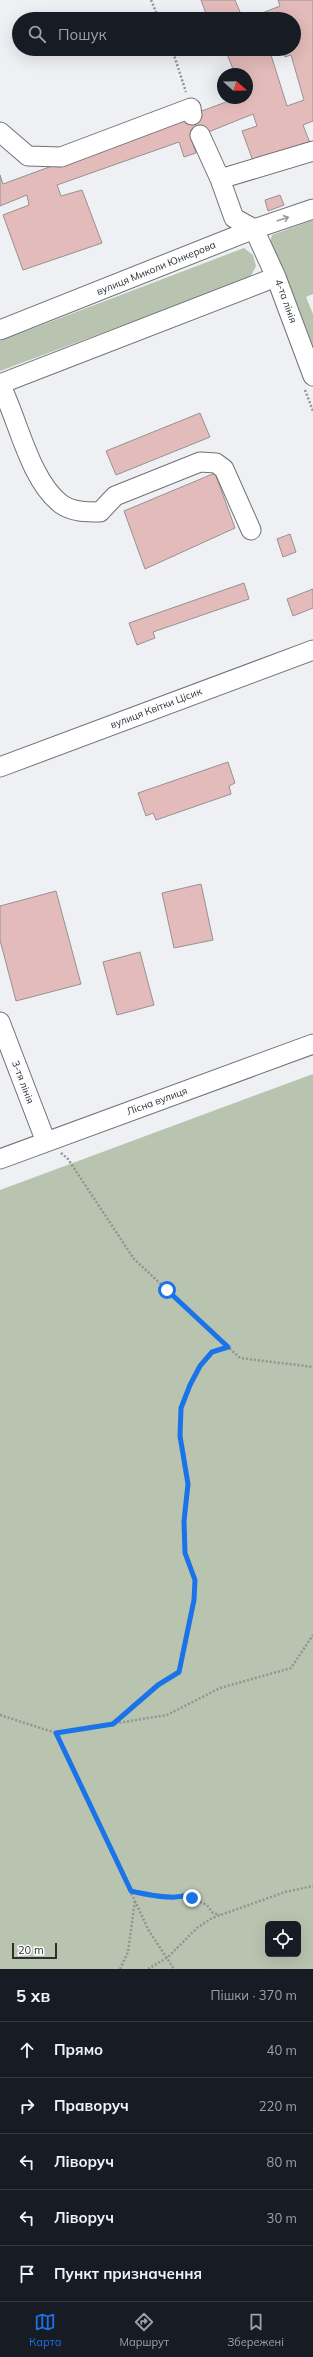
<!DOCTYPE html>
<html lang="uk">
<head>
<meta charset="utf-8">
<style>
	body { margin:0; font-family:Mulish,sans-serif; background:#242831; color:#f1f3f6 }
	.controls { position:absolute; right:12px; bottom:12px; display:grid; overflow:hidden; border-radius:6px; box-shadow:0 4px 16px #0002 }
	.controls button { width:36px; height:36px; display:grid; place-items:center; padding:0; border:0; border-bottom:1px solid #363941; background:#171b24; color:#f1f3f6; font:20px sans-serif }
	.compass { position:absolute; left:217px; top:68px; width:36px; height:36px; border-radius:50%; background:#171b24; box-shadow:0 4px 16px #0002; rotate:110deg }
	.scale { position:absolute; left:12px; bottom:10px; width:45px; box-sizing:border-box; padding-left:4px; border:2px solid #2e2f30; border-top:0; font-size:11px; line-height:14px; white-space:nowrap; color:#2e2f30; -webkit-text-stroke:3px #fcfdff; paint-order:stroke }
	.stop { position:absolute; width:12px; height:12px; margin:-9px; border:3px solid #1a73e8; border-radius:50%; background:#fff }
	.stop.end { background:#1a73e8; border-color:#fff; box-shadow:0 1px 4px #0008 }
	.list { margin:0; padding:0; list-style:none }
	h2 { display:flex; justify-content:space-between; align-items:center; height:52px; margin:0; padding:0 16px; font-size:17px }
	h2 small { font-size:13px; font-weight:400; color:#9ea1a6 }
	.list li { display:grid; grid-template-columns:26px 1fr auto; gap:12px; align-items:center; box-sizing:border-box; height:56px; padding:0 16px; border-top:1px solid #363941 }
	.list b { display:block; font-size:15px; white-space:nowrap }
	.list em { font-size:13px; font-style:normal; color:#9ea1a6 }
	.icon { flex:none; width:22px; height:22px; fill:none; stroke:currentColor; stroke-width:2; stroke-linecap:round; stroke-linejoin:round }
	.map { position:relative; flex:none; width:313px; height:1969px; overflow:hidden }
	.search { position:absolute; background:#171b24; box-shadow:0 4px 16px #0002; left:12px; right:12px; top:12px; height:44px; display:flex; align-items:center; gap:10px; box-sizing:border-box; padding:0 14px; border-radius:22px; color:#9ea1a6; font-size:15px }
	.sheet { height:332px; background:#171b24 }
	nav { display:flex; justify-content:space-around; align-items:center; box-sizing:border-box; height:56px; border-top:1px solid #363941; background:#171b24; font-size:11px; color:#9ea1a6 }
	nav a { display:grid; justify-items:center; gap:2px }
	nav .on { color:#1a73e8 }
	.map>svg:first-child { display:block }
</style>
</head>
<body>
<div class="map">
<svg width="313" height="1969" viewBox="0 0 313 1969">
	<rect width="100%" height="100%" fill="#eef0f3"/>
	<path fill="#b8c4b0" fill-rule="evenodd" d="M313,220V294L306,297L313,314V362L269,247L272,235Z
		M244,248L253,255L256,266L250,278L0,371V341Z
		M313,1074V1969H0V1190ZM268,1924H298V1954H268Z"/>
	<path fill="#e2bbba" stroke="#969292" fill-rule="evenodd" d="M201,0H235L243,19H208Z
		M278,0H313V121L303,125L310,143L253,161L242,131L257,126L253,114L191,139L196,153L184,157L179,142L57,185L61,196L82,190L102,243L23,270L3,215L29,205L27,195L0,206V175L3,184L237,98H247V74H235L225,49H294V19H247L280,6ZM283,52L285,57L291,55L304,100L287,106L271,55Z
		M280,195L284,205L268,211L265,200Z
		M200,413L210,437L116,475L106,451Z
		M215,473L235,528L145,569L124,511Z
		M290,534L296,552L283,557L277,539Z
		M244,583L249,599L153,632L155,638L137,645L129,623Z
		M313,589V608L293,616L287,599Z
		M228,762L235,783L229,786L231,794L156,820L153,813L146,816L138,793Z
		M201,884L213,940L174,948L162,893Z
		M56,891L81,984L16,1001L0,940V906Z
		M140,952L154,1005L117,1015L103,962Z"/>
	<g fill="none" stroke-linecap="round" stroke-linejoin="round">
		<g stroke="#707174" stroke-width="21">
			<path id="minor" d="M0,132L28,156L61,157L191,108L192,115
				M200,135L220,179L234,218L254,229
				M220,179L313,151
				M254,229L276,277L313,376
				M0,330L254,229L313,209
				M0,384C18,419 29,479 61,504C72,512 87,512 100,512L115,496L200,462L216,463L224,469L251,530
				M0,384L276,277
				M0,767L313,650
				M0,1022L46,1142
				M0,1159L313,1044"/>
		</g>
		<path stroke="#919395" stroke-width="2.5" stroke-dasharray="2 2" stroke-linecap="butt" d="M151,0L159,19
			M172,49L186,92
			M305,390L313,411
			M61,1153L68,1159L134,1259L240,1358L313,1367
			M0,1715L56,1733L149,1931L174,1969
			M113,1724L158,1685L179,1672L194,1600L195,1580L185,1553L184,1521L188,1484L180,1436L181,1408L189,1385L200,1366L212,1352L228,1347
			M56,1733L167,1715L220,1688L291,1668L313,1635
			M131,1891L173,1898L182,1894L207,1905L213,1913L220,1915
			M120,1969L128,1952L135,1900
			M148,1969L168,1957L197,1928L212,1918L285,1892L313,1886"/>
		<use href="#minor" stroke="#fff" stroke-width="19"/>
	</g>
	<defs><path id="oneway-shaft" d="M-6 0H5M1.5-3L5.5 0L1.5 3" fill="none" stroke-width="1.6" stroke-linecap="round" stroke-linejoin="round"/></defs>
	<use stroke="#969798" href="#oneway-shaft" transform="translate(283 219) rotate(-18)"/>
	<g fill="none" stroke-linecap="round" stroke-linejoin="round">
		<path stroke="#1a73e8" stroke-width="5" d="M167,1290L228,1347L212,1352L200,1366L190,1385L181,1408L180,1436L188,1484L184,1521L185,1553L195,1580L194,1600L179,1672L158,1685L113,1724L56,1733L131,1891C144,1894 157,1897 170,1897C180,1898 180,1894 192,1898"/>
	</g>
	<g text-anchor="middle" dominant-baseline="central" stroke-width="3.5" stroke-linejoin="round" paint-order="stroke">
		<g font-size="10" fill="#2e2f30" stroke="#fcfdff">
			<text transform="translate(156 268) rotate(-22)">вулиця Миколи Юнкерова</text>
			<text transform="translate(286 301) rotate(70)">4-та лінія</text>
			<text transform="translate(156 708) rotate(-21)">вулиця Квітки Цісик</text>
			<text transform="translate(23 1082) rotate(69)">3-тя лінія</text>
			<text transform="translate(157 1101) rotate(-20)">Лісна вулиця</text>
		</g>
	</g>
</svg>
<div class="controls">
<button><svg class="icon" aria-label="locate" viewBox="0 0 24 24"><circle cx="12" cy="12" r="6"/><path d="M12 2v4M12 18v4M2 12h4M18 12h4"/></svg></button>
</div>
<svg class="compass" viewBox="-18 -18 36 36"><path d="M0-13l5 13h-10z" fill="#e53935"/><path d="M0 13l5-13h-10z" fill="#9ea1a6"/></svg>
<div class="scale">20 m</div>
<div class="stop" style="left:167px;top:1290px"></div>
<div class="stop end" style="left:192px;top:1898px"></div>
<div class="search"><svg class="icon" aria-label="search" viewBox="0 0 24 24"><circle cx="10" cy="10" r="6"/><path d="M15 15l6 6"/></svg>Пошук</div>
</div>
<section class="sheet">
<h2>5 хв<small>Пішки · 370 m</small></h2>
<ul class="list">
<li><svg class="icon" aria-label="ahead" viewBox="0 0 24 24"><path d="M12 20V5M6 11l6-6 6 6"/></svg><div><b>Прямо</b></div><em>40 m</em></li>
<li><svg class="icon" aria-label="right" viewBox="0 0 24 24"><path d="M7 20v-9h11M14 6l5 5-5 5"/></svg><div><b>Праворуч</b></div><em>220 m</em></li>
<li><svg class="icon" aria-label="left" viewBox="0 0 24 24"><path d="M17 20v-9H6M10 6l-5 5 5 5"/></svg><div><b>Ліворуч</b></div><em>80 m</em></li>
<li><svg class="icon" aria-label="left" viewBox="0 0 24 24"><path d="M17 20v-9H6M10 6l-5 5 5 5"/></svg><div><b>Ліворуч</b></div><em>30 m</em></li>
<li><svg class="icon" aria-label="arrive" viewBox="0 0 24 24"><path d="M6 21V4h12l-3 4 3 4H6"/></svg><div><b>Пункт призначення</b></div></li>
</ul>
</section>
<nav>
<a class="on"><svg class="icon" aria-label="map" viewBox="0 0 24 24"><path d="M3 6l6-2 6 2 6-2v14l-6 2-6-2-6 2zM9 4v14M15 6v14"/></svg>Карта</a>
<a><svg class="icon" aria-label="directions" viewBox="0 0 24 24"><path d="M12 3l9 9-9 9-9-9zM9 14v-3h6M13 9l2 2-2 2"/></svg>Маршрут</a>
<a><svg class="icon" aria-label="saved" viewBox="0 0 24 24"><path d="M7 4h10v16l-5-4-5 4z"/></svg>Збережені</a>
</nav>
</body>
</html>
